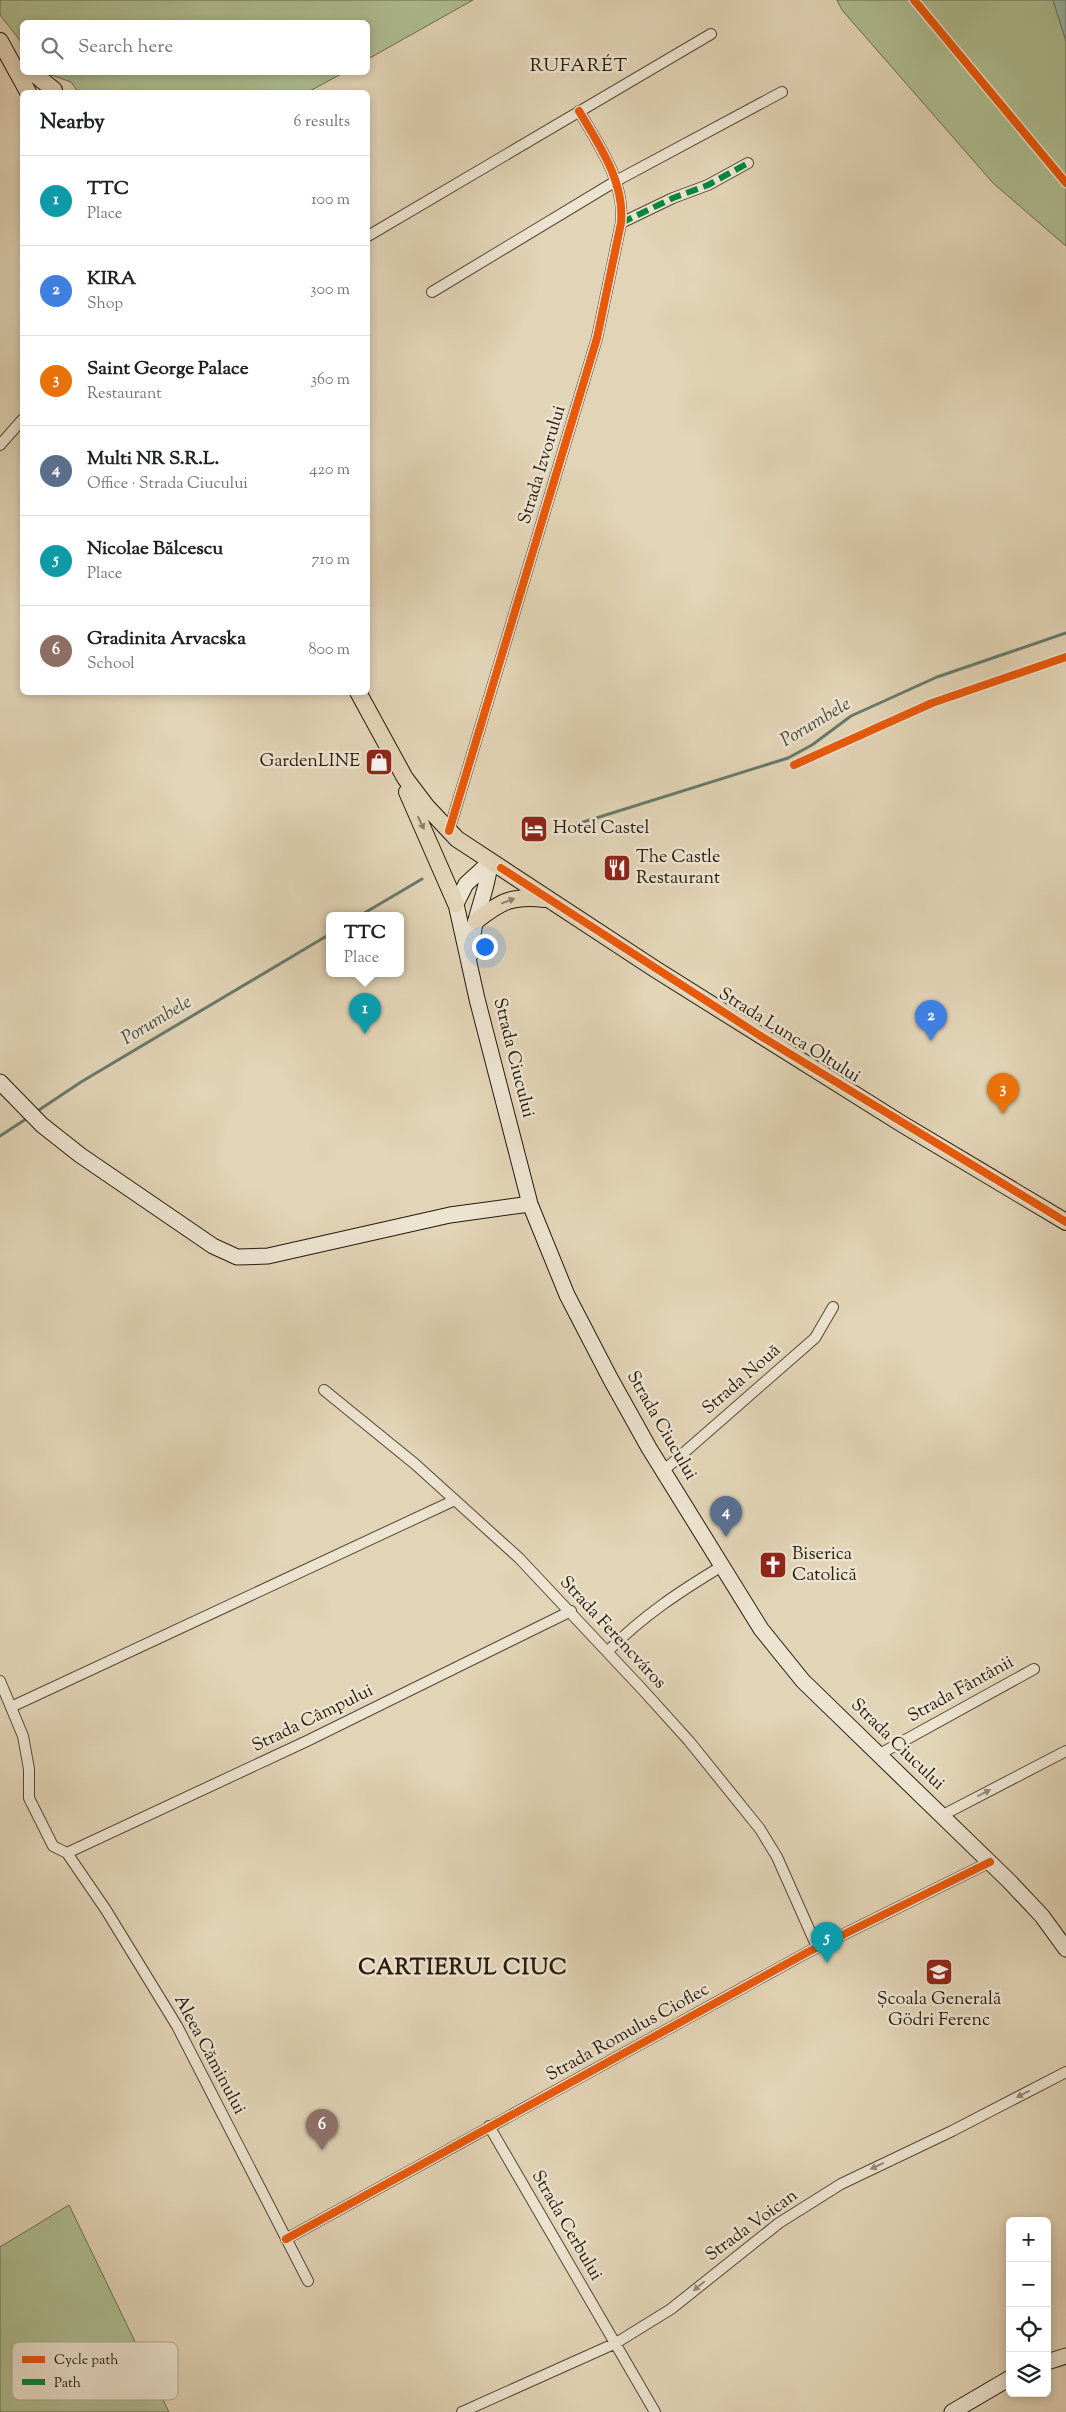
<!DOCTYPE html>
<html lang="en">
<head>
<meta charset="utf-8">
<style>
	body { margin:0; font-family:"Sorts Mill Goudy",serif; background:#f2f2f2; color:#202124 }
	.controls { position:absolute; right:15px; bottom:15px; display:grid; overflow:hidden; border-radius:8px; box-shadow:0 2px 8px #0003 }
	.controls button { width:45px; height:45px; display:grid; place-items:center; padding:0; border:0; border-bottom:1px solid #e0e0e0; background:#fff; color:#202124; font:25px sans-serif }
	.you { position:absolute; left:484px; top:946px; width:18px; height:18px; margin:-12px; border:4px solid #fff; border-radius:50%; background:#1a73e8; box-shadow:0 0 0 8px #1a73e833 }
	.badge { display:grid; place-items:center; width:32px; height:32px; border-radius:50%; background:#8f2418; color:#fff; font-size:16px; font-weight:700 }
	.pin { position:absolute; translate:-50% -41px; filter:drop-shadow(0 1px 2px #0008) }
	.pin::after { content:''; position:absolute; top:26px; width:18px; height:15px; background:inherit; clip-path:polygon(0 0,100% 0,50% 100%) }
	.popup { position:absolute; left:326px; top:912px; width:78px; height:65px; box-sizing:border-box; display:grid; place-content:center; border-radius:8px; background:#fff; filter:drop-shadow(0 1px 4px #0005); font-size:16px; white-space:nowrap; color:#757577 }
	.popup b { font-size:19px; color:#202124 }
	.popup::after { content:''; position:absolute; left:50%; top:100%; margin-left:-10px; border:10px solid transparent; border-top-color:#fff }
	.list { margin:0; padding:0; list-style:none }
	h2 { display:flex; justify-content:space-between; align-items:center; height:65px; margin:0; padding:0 20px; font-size:21px }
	h2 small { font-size:16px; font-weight:400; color:#757577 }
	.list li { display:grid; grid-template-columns:32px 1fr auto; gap:15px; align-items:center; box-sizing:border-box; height:90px; padding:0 20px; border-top:1px solid #e0e0e0 }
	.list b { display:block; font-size:19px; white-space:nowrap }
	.list p { margin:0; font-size:16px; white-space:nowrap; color:#757577 }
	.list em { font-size:16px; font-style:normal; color:#757577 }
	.icon { flex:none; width:28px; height:28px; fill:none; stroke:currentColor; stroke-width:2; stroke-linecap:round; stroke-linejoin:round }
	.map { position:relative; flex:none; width:1066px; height:2412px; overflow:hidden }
	.search { position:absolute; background:#fff; box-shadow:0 2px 8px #0003; left:20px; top:20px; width:350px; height:55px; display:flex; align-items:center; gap:12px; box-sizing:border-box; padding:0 18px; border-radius:8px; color:#757577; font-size:19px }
	.panel { position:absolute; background:#fff; box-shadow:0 2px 8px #0003; left:20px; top:90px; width:350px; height:605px; border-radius:8px }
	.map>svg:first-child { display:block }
</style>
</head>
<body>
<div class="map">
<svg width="1066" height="2412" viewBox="0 0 1066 2412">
	<rect width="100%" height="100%" fill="#e2d4b6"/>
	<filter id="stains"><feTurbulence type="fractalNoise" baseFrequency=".004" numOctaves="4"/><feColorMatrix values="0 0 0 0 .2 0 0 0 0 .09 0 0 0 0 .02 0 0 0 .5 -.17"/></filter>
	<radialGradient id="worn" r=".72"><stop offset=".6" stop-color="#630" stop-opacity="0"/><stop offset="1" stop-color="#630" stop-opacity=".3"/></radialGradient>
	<path fill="#aebe92" stroke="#696c4f" d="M0,0H473L368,59V22H22V43L0,15Z
		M837,0H1053L1066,41V246L993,183L842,10Z
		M46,73H343L308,92H78L71,82Z
		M69,2205L169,2412H0V2247Z"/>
	<path fill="#95b8aa" stroke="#68796b" d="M1053,0H1066V41Z"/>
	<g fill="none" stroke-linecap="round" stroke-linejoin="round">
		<path stroke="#68796b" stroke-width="3" d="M577,824L788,758L812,745L851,716L937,677L1066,633
			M361,915L422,879
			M36,1112L81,1082L330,934
			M0,1136L29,1117"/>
		<g stroke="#544836" stroke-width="12">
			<path id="street" d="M621,223L673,198L708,185L748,163
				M368,236L711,34
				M432,292L616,181L782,92
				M0,445L22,420
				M449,831L597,338L621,223C625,182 599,145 579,111
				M324,1390L415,1464L519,1558L642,1689L689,1741L760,1829L777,1857L817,1947
				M663,1471L815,1338L833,1307
				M608,1651C644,1615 679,1592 722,1566
				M0,1681L23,1736L29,1769V1798L53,1846L67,1853L106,1910L177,2026L308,2281
				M11,1707L455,1500
				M878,1755L1034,1669
				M941,1816L1066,1751
				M67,1853L307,1741L571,1611
				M489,2126L655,2412
				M286,2239L808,1952L990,1862
				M462,2412L616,2343L671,2309L779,2223L841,2184L952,2131L1066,2072"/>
		</g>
		<g stroke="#241a0c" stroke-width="17">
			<path id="secondary" d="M490,862L466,884L456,904L477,999L530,1204L567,1295L610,1378L649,1448L761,1629L803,1681L1009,1881L1042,1916L1066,1949
				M472,953C470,922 488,893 490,862
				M0,1082L42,1125L80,1155L213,1246L237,1257L268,1256L450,1215L530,1204
				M1047,2362L1066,2356
				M952,2412L1010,2378"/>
		</g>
		<g stroke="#241a0c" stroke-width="18">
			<path id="primary" d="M0,41L28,92
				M32,72L54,90
				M358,692L405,778L427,807L457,839L655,969L902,1124L1066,1222
				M407,792L456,904
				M476,921C501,901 513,895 545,899"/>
		</g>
		<use href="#street" stroke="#ece3d0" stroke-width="10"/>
		<use href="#secondary" stroke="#ece3d0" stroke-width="15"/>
		<use href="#primary" stroke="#e2d4b6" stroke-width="16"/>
		<path stroke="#00873e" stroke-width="6" stroke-dasharray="12 6" stroke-linecap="butt" d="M621,223L673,198L708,185L748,163"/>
		<g stroke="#ece3d0" stroke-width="11">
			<path id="cycleway" d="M914,0L1066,183
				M794,765L932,703L1066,657
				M449,831L597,338L621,223C625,182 599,145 579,111
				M501,868L759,1035L1066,1222
				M286,2239L808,1952L990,1862"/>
		</g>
		<use href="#cycleway" stroke="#e8590c" stroke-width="8"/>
	</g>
	<defs><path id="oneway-solid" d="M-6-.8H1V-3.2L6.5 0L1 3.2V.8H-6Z" transform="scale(1.25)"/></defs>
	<g fill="#8c806a">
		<use href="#oneway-solid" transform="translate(421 823) rotate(65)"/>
		<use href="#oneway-solid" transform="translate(508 901) rotate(-20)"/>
	</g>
	<g fill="#928978">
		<use href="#oneway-solid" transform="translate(984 1793) rotate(-27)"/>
		<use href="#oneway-solid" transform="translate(1023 2094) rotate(153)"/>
		<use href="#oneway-solid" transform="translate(877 2166) rotate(155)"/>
		<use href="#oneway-solid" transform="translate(699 2286) rotate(140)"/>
	</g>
	<defs>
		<g id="shop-square" transform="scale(1.4375)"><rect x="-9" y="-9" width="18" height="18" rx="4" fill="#8f2418" stroke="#ece3d0"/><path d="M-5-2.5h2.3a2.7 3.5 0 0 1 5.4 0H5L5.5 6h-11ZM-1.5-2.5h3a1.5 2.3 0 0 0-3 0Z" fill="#fff"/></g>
		<g id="hotel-square" transform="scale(1.4375)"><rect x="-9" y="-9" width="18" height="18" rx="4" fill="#8f2418" stroke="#ece3d0"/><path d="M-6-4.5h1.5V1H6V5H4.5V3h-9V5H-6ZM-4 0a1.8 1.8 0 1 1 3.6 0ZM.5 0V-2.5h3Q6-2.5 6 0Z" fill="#fff"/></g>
		<g id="restaurant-square" transform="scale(1.4375)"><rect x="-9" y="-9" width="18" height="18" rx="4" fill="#8f2418" stroke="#ece3d0"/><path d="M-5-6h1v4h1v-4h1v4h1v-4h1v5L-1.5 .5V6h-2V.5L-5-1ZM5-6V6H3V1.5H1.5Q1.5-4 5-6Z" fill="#fff"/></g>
		<g id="church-square" transform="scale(1.4375)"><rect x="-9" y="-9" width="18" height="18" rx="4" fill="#8f2418" stroke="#ece3d0"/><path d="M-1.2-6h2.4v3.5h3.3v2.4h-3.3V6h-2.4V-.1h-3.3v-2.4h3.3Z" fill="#fff"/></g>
		<g id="school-square" transform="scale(1.4375)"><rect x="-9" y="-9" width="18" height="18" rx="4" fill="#8f2418" stroke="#ece3d0"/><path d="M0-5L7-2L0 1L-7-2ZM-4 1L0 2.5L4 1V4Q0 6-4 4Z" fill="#fff"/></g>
	</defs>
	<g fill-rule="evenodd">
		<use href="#shop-square" x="379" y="762"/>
		<use href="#hotel-square" x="534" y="829"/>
		<use href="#restaurant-square" x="617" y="868"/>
		<use href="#church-square" x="773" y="1565"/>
		<use href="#school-square" x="939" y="1972"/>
	</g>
	<g text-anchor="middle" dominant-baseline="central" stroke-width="5" stroke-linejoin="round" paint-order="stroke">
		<g font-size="18" fill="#241a0c" stroke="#ece3d0">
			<text transform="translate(543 465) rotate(-73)">Strada Izvorului</text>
			<text transform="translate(789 1036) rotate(32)">Strada Lunca Oltului</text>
			<text transform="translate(513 1058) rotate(76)">Strada Ciucului</text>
			<text transform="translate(742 1380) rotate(-41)">Strada Nouă</text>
			<text transform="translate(661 1426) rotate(60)">Strada Ciucului</text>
			<text transform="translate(612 1633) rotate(47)">Strada Ferencváros</text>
			<text transform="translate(961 1690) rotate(-29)">Strada Fântânii</text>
			<text transform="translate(313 1719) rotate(-26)">Strada Câmpului</text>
			<text transform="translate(897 1745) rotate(44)">Strada Ciucului</text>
			<text transform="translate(628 2033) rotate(-29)">Strada Romulus Cioflec</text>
			<text transform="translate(209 2055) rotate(62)">Aleea Căminului</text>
			<text transform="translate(566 2226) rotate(60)">Strada Cerbului</text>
			<text transform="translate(752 2226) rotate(-36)">Strada Voican</text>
		</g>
		<g font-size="18" fill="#241a0c" stroke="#ece3d0" text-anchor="start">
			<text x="360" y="762" text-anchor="end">GardenLINE</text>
			<text x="553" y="829">Hotel Castel</text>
			<text x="636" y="858">The Castle<tspan x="636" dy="21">Restaurant</tspan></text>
			<text x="792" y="1555">Biserica<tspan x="792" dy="21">Catolică</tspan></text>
			<text x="939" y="2000" text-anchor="middle">Școala Generală<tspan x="939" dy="21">Gödri Ferenc</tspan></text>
		</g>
		<g font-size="19" letter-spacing="1" fill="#241a0c" stroke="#ece3d0">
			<text x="579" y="66">RUFARÉT</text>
		</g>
		<g font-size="19" font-style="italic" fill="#46493b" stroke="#ece3d0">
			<text transform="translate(816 723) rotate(-31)">Porumbele</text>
			<text transform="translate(157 1021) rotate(-31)">Porumbele</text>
		</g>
		<g font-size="22" font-weight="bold" letter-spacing="1" fill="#241a0c" stroke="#ece3d0">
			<text x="463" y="1969">CARTIERUL CIUC</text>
		</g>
	</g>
	<rect x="12" y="2342" width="166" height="58" rx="8" fill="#ece3d0" stroke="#b0a795" stroke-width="1"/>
	<rect x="22" y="2356" width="23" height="7" fill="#e8590c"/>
	<rect x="22" y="2379" width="23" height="6" fill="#00873e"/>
	<g font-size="14" fill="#241a0c">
		<text x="54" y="2364">Cycle path</text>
		<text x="54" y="2387">Path</text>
	</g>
	<rect width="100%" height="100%" filter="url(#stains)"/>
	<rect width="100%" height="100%" fill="url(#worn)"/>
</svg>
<div class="controls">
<button>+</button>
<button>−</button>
<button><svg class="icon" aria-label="locate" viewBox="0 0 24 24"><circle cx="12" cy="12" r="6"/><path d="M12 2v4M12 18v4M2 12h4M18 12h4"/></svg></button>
<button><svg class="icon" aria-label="layers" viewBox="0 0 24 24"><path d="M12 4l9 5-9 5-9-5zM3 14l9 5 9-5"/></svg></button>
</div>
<div class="you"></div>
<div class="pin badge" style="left:365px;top:1034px;background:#0f9aa8">1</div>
<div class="popup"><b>TTC</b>Place</div>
<div class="pin badge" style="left:931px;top:1041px;background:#3f7fe0">2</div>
<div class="pin badge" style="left:1003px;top:1114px;background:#e8710a">3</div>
<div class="pin badge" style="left:726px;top:1537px;background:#5c6f8a">4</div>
<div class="pin badge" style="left:827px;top:1963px;background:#0f9aa8">5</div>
<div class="pin badge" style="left:322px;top:2150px;background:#8d6e63">6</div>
<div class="search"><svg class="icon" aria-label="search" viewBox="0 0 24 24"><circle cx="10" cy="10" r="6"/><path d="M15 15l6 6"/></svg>Search here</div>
<section class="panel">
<h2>Nearby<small>6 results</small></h2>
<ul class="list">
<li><span class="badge" style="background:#0f9aa8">1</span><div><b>TTC</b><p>Place</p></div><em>100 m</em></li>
<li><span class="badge" style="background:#3f7fe0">2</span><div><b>KIRA</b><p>Shop</p></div><em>300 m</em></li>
<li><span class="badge" style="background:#e8710a">3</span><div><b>Saint George Palace</b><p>Restaurant</p></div><em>360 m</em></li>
<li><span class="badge" style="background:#5c6f8a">4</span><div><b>Multi NR S.R.L.</b><p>Office · Strada Ciucului</p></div><em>420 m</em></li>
<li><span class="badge" style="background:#0f9aa8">5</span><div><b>Nicolae Bălcescu</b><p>Place</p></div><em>710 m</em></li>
<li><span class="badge" style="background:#8d6e63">6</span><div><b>Gradinita Arvacska</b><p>School</p></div><em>800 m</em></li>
</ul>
</section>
</div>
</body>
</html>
